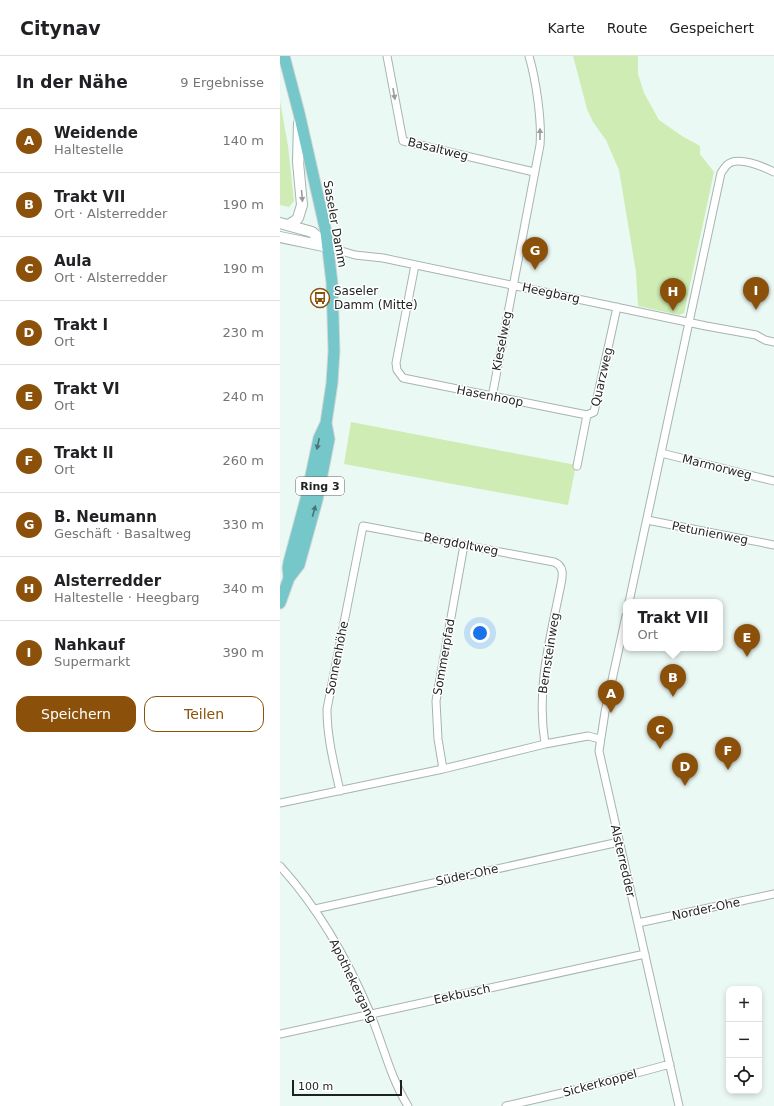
<!DOCTYPE html>
<html lang="de">
<head>
<meta charset="utf-8">
<style>
	body { margin:0; font-family:"DejaVu Sans",sans-serif; background:#f6f6f6; color:#202124 }
	.controls { position:absolute; right:12px; bottom:12px; display:grid; overflow:hidden; border-radius:8px; box-shadow:0 2px 6px #0003 }
	.controls button { width:36px; height:36px; display:grid; place-items:center; padding:0; border:0; border-bottom:1px solid #e0e0e0; background:#fff; color:#202124; font:20px sans-serif }
	.scale { position:absolute; left:12px; bottom:10px; width:110px; box-sizing:border-box; padding-left:4px; border:2px solid #1d2220; border-top:0; font-size:11px; line-height:14px; white-space:nowrap; color:#1d2220; -webkit-text-stroke:3px #fff; paint-order:stroke }
	.you { position:absolute; left:200px; top:577px; width:14px; height:14px; margin:-10px; border:3px solid #fff; border-radius:50%; background:#1a73e8; box-shadow:0 0 0 6px #1a73e833 }
	.badge { display:grid; place-items:center; width:26px; height:26px; border-radius:50%; background:#8b510a; color:#fff; font-size:13px; font-weight:700 }
	.pin { position:absolute; translate:-50% -33px; filter:drop-shadow(0 1px 2px #0008) }
	.pin::after { content:''; position:absolute; top:21px; width:14px; height:12px; background:inherit; clip-path:polygon(0 0,100% 0,50% 100%) }
	.popup { position:absolute; left:343px; top:543px; width:100px; height:52px; box-sizing:border-box; display:grid; place-content:center; border-radius:8px; background:#fff; filter:drop-shadow(0 1px 3px #0005); font-size:13px; white-space:nowrap; color:#757577 }
	.popup b { font-size:15px; color:#202124 }
	.popup::after { content:''; position:absolute; left:50%; top:100%; margin-left:-8px; border:8px solid transparent; border-top-color:#fff }
	.list { margin:0; padding:0; list-style:none }
	h2 { display:flex; justify-content:space-between; align-items:center; height:52px; margin:0; padding:0 16px; font-size:17px }
	h2 small { font-size:13px; font-weight:400; color:#757577 }
	.list li { display:grid; grid-template-columns:26px 1fr auto; gap:12px; align-items:center; box-sizing:border-box; height:64px; padding:0 16px; border-top:1px solid #e0e0e0 }
	.list b { display:block; font-size:15px; white-space:nowrap }
	.list p { margin:0; font-size:13px; white-space:nowrap; color:#757577 }
	.list em { font-size:13px; font-style:normal; color:#757577 }
	.actions { display:flex; gap:8px; padding:12px 16px }
	.actions a { flex:1; padding:9px 0; border:1px solid #8b510a; border-radius:12px; text-align:center; font-size:14px; color:#8b510a }
	.actions .main { background:#8b510a; color:#fff }
	.icon { flex:none; width:22px; height:22px; fill:none; stroke:currentColor; stroke-width:2; stroke-linecap:round; stroke-linejoin:round }
	.map { position:relative; flex:none; width:494px; height:1050px; overflow:hidden }
	header { display:flex; align-items:center; gap:24px; box-sizing:border-box; height:56px; padding:0 20px; background:#fff; border-bottom:1px solid #e0e0e0 }
	header strong { font-size:19px }
	nav { display:flex; gap:22px; margin-inline-start:auto; font-size:14px }
	main { display:flex }
	aside { flex:1; background:#fff }
	.map>svg:first-child { display:block }
</style>
</head>
<body>
<header>
<strong>Citynav</strong>
<nav><a>Karte</a><a>Route</a><a>Gespeichert</a></nav>
</header>
<main>
<aside>
<h2>In der Nähe<small>9 Ergebnisse</small></h2>
<ul class="list">
<li><span class="badge">A</span><div><b>Weidende</b><p>Haltestelle</p></div><em>140 m</em></li>
<li><span class="badge">B</span><div><b>Trakt VII</b><p>Ort · Alsterredder</p></div><em>190 m</em></li>
<li><span class="badge">C</span><div><b>Aula</b><p>Ort · Alsterredder</p></div><em>190 m</em></li>
<li><span class="badge">D</span><div><b>Trakt I</b><p>Ort</p></div><em>230 m</em></li>
<li><span class="badge">E</span><div><b>Trakt VI</b><p>Ort</p></div><em>240 m</em></li>
<li><span class="badge">F</span><div><b>Trakt II</b><p>Ort</p></div><em>260 m</em></li>
<li><span class="badge">G</span><div><b>B. Neumann</b><p>Geschäft · Basaltweg</p></div><em>330 m</em></li>
<li><span class="badge">H</span><div><b>Alsterredder</b><p>Haltestelle · Heegbarg</p></div><em>340 m</em></li>
<li><span class="badge">I</span><div><b>Nahkauf</b><p>Supermarkt</p></div><em>390 m</em></li>
</ul>
<div class="actions"><a class="main">Speichern</a><a>Teilen</a></div>
</aside>
<div class="map">
<svg width="494" height="1050" viewBox="0 0 494 1050">
	<rect width="100%" height="100%" fill="#ebf9f5"/>
	<path fill="#ceecb3" d="M293,0H358V18L364,37L379,64L402,80L420,90V98L434,116L404,257L399,259L358,250L356,216L339,114L326,84L313,66L307,53Z
		M0,45L8,90L14,145L9,151L0,149Z
		M71,366L296,409L288,449L64,408Z"/>
	<g fill="none" stroke-linecap="round" stroke-linejoin="round">
		<g stroke="#a6b4b0" stroke-width="9">
			<path id="street" d="M107,0L123,85L254,116
				M48,191L75,199L103,202L426,270L476,279L485,284L494,286
				M135,209L116,307L117,314L123,322L307,359
				M212,341L260,89C262,65 256,24 249,0
				M307,359L314,356L337,251
				M381,397L494,425
				M297,410L307,359
				M367,464L494,489
				M349,546L441,117C443,114 445,111 447,109C457,99 484,111 494,116
				M346,560L325,656L319,695L399,1050
				M163,713L158,683L156,645L184,489
				M60,735C54,708 47,682 47,653L83,470L274,506C284,510 283,519 281,528C270,583 256,632 265,688
				M0,747L163,713L265,688L308,680L320,683
				M0,810C39,853 68,904 90,957C103,988 110,1021 128,1050
				M35,853L339,786
				M358,867L494,838
				M0,978L365,898
				M226,1050L295,1034L390,1008"/>
		</g>
		<g stroke="#a6b4b0" stroke-width="12">
			<path id="secondary" d="M0,167L32,176L48,191
				M8,169L15,165L18,162L22,149L18,106L19,67
				M0,181L48,191"/>
		</g>
		<g stroke="#d6d7d7" stroke-width="13">
			<path id="primary" d="M9,522L8,512L9,506L26,443L39,382L46,367
				M0,547L9,522L19,509L37,444L49,383L46,367L52,327L54,295L52,227L46,176L19,57L4,0"/>
		</g>
		<use href="#street" stroke="#fff" stroke-width="7"/>
		<use href="#secondary" stroke="#fff" stroke-width="10"/>
		<use href="#primary" stroke="#76c7ca" stroke-width="11"/>
	</g>
	<defs><path id="oneway-solid" d="M-6-.8H1V-3.2L6.5 0L1 3.2V.8H-6Z"/></defs>
	<g fill="#999c9b">
		<use href="#oneway-solid" transform="translate(114 38) rotate(80)"/>
		<use href="#oneway-solid" transform="translate(260 78) rotate(-90)"/>
		<use href="#oneway-solid" transform="translate(22 140) rotate(85)"/>
	</g>
	<g fill="#4a7475">
		<use href="#oneway-solid" transform="translate(38 388) rotate(102)"/>
		<use href="#oneway-solid" transform="translate(34 455) rotate(-75)"/>
	</g>
	<defs>
		<g id="bus-ring" transform="scale(1)"><circle r="9.5" fill="#fff" stroke="#8b510a" stroke-width="1.5"/><path d="M-5-6H5V4H4V6H2V4H-2V6H-4V4H-5ZM-3.5-4V0h7V-4ZM-3.5 1.2v1.5H-2V1.2ZM2 1.2v1.5H3.5V1.2Z" fill="#8b510a"/></g>
	</defs>
	<g fill-rule="evenodd">
		<use href="#bus-ring" x="40" y="242"/>
	</g>
	<g text-anchor="middle" dominant-baseline="central" stroke-width="3" stroke-linejoin="round" paint-order="stroke">
		<rect fill="#fff" stroke="#616463" stroke-width="1" x="16" y="421" width="48" height="18" rx="3"/>
		<g font-size="11" font-weight="bold" fill="#1d2220">
			<text x="40" y="430">Ring 3</text>
		</g>
		<g font-size="12" fill="#1d2220" stroke="#fff">
			<text transform="translate(158 93) rotate(14)">Basaltweg</text>
			<text transform="translate(55 168) rotate(80)">Saseler Damm</text>
			<text transform="translate(271 237) rotate(12)">Heegbarg</text>
			<text transform="translate(222 285) rotate(-79)">Kieselweg</text>
			<text transform="translate(322 321) rotate(-77)">Quarzweg</text>
			<text transform="translate(210 340) rotate(11)">Hasenhoop</text>
			<text transform="translate(437 411) rotate(14)">Marmorweg</text>
			<text transform="translate(430 477) rotate(11)">Petunienweg</text>
			<text transform="translate(181 488) rotate(11)">Bergdoltweg</text>
			<text transform="translate(269 597) rotate(-81)">Bernsteinweg</text>
			<text transform="translate(164 601) rotate(-80)">Sommerpfad</text>
			<text transform="translate(57 602) rotate(-79)">Sonnenhöhe</text>
			<text transform="translate(343 805) rotate(77)">Alsterredder</text>
			<text transform="translate(187 819) rotate(-12)">Süder-Ohe</text>
			<text transform="translate(426 853) rotate(-12)">Norder-Ohe</text>
			<text transform="translate(73 925) rotate(64)">Apothekergang</text>
			<text transform="translate(182 938) rotate(-12)">Eekbusch</text>
			<text transform="translate(320 1027) rotate(-15)">Sickerkoppel</text>
		</g>
		<g font-size="12" fill="#1d2220" stroke="#fff" text-anchor="start">
			<text x="54" y="235">Saseler<tspan x="54" dy="14">Damm (Mitte)</tspan></text>
		</g>
	</g>
</svg>
<div class="controls">
<button>+</button>
<button>−</button>
<button><svg class="icon" aria-label="locate" viewBox="0 0 24 24"><circle cx="12" cy="12" r="6"/><path d="M12 2v4M12 18v4M2 12h4M18 12h4"/></svg></button>
</div>
<div class="scale">100 m</div>
<div class="you"></div>
<div class="pin badge" style="left:331px;top:657px">A</div>
<div class="pin badge" style="left:393px;top:641px">B</div>
<div class="popup"><b>Trakt VII</b>Ort</div>
<div class="pin badge" style="left:380px;top:693px">C</div>
<div class="pin badge" style="left:405px;top:730px">D</div>
<div class="pin badge" style="left:467px;top:601px">E</div>
<div class="pin badge" style="left:448px;top:714px">F</div>
<div class="pin badge" style="left:255px;top:214px">G</div>
<div class="pin badge" style="left:393px;top:255px">H</div>
<div class="pin badge" style="left:476px;top:254px">I</div>
</div>
</main>
</body>
</html>
